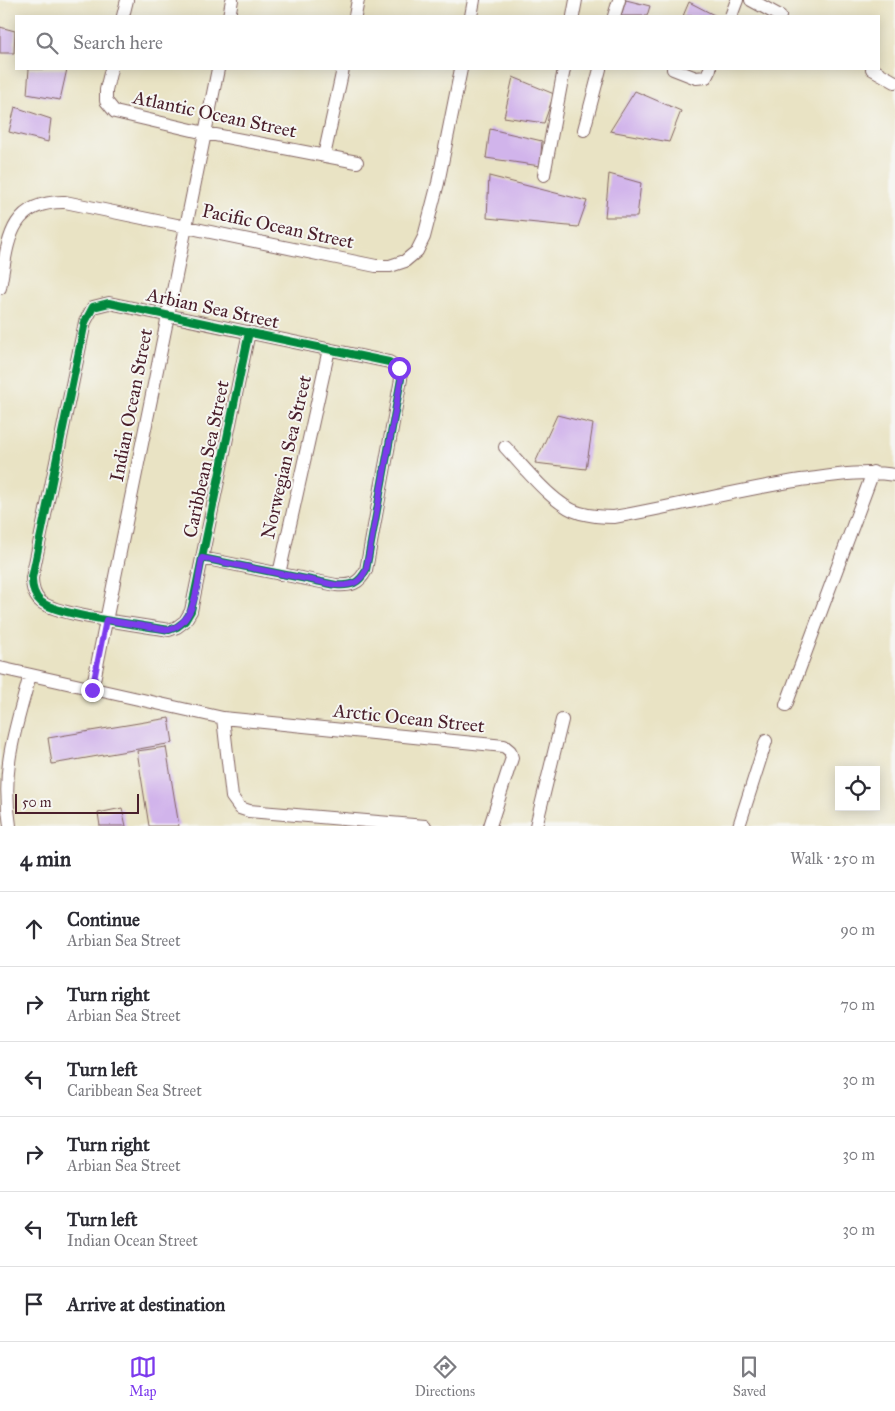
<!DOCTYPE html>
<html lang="en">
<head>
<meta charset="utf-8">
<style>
	body { margin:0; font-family:"IM FELL Great Primer",serif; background:#f7f7f7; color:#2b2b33 }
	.controls { position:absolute; right:15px; bottom:15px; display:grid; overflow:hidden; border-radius:0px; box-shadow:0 2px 12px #0003 }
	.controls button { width:45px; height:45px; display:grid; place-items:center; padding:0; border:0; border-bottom:1px solid #e1e1e2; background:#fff; color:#2b2b33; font:25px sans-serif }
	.scale { position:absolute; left:15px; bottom:12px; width:124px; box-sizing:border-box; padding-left:5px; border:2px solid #4a1f2b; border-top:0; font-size:14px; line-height:18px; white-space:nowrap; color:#4a1f2b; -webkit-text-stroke:4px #f6f6f2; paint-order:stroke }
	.stop { position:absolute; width:15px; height:15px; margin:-11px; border:4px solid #7c3aed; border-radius:50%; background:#fff }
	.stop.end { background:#7c3aed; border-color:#fff; box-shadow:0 1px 5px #0008 }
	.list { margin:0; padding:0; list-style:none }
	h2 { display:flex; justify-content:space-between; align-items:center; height:65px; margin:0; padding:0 20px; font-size:21px }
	h2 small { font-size:16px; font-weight:400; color:#7c7c81 }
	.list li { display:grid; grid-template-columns:32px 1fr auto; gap:15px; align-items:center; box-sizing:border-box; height:75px; padding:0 20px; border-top:1px solid #e1e1e2 }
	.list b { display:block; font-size:19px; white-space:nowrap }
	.list p { margin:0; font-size:16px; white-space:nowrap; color:#7c7c81 }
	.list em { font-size:16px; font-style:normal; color:#7c7c81 }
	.icon { flex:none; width:28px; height:28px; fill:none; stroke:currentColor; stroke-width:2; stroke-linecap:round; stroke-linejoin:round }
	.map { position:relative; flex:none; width:895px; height:826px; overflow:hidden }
	.search { position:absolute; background:#fff; box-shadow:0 2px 12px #0003; left:15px; right:15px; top:15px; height:55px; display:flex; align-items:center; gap:12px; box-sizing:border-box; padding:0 18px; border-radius:0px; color:#7c7c81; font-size:19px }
	.sheet { height:515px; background:#fff }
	nav { display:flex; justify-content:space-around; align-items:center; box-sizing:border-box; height:70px; border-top:1px solid #e1e1e2; background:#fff; font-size:14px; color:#7c7c81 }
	nav a { display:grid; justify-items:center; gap:2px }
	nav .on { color:#7c3aed }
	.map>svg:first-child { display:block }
</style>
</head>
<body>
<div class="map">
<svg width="895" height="826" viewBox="0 0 895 826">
	<rect width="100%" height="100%" fill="#f6f6f2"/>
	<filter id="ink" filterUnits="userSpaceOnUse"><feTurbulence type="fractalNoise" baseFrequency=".02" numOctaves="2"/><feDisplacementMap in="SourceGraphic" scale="10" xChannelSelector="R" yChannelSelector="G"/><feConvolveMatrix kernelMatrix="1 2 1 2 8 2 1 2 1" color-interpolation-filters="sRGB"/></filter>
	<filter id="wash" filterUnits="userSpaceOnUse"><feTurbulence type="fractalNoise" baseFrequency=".0096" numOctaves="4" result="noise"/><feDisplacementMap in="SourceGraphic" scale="20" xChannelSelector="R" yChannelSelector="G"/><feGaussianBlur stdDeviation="1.12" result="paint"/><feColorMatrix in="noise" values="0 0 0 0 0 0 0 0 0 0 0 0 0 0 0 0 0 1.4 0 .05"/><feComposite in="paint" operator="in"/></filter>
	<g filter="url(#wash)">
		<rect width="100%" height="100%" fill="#e9e3c4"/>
		<g id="blocks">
			<path fill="#d1b4eb" d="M626,0L650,6L647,16H621Z
				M689,2L716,16H683Z
				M0,27L15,31L14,53H0Z
				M29,69H67L60,100L27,94Z
				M513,77L554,94L544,123L504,117Z
				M635,91L681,111L669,142L610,131Z
				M15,107L51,119L48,142L9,132Z
				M490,129L542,141L540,166L486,158Z
				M609,174L641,183L637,217H605Z
				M489,176L587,201L578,227L487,218Z
				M557,415L593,424L586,469L535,463Z
				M169,718L173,743L52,764L48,738Z
				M166,747L179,826H149L137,751Z
				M122,808L126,826H100L98,813Z"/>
		</g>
	</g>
	<g filter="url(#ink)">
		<use href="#blocks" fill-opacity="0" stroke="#826461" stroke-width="1"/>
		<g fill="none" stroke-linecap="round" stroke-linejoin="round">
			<g stroke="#826461" stroke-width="14">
				<path id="street" d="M751,0L780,16
					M123,16L127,0
					M229,16L232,0
					M355,16L358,0
					M471,16L474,0
					M573,16L576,0
					M614,16L619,0
					M731,16L737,0
					M111,69L106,90V101L115,112L205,133L357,162
					M673,69L696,78L706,77L710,69
					M872,69L895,82
					M584,130L600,69
					M324,156L343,69
					M544,175L564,69
					M0,288C8,243 8,201 65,202L376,266H390L405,261L417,251L424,237L438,183L461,69
					M505,447C523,466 554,506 580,513C591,516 603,517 614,517C677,506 738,490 801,480C832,476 863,470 895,475
					M202,558L336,585C351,586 359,584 366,570L401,379L399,368L389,362L109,303L93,307L85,322L32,578C32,587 34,596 41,602C59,616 143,625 169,630L177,627L185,621L191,611L249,332
					M279,574L329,349
					M0,668L223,718L504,746L510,751L512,758L490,826
					M92,690L218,69
					M786,705L873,472
					M223,718L232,797L240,808L249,811L425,826
					M10,826C1,767 15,731 30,675
					M536,826L562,720
					M739,826L766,741"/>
			</g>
			<use href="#street" stroke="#fff" stroke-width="12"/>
			<g stroke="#f6f6f2" stroke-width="11">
				<path id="cycleway" d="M202,558L336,585C351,586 359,584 366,570L401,379L399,368L389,362L109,303L93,307L85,322L32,578C32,587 34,596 41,602C59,616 143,625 169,630L177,627L185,621L191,611L249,332"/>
			</g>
			<use href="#cycleway" stroke="#00873e" stroke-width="8"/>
		</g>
	</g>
	<g fill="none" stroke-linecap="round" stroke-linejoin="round" filter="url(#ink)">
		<path stroke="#7c3aed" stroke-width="6" d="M92,690L106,620L169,630C197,622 197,583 202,558L336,585C351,586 359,584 366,570L401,379L399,368"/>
	</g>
	<g text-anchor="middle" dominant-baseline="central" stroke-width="4" stroke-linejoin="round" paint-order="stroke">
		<g font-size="19" fill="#4a1f2b" stroke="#f6f6f2">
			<text transform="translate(215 114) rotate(12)">Atlantic Ocean Street</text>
			<text transform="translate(278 226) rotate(12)">Pacific Ocean Street</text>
			<text transform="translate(213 308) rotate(12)">Arbian Sea Street</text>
			<text transform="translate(131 405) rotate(-79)">Indian Ocean Street</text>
			<text transform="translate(286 457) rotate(-77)">Norwegian Sea Street</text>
			<text transform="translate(206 459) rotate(-78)">Caribbean Sea Street</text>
			<text transform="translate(409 718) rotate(6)">Arctic Ocean Street</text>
		</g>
	</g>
</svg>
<div class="controls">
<button><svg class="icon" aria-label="locate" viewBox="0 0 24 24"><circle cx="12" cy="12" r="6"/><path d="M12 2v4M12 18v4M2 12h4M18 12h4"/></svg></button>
</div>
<div class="scale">50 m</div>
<div class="stop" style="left:399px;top:368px"></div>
<div class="stop end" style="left:92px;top:690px"></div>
<div class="search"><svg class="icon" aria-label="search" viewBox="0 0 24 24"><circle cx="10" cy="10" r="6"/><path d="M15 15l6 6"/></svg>Search here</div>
</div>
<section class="sheet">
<h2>4 min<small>Walk · 250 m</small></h2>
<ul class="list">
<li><svg class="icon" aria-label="ahead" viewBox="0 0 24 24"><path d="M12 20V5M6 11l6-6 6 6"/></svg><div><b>Continue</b><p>Arbian Sea Street</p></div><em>90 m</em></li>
<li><svg class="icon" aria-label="right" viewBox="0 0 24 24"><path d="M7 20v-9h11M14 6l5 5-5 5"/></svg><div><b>Turn right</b><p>Arbian Sea Street</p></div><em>70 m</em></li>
<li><svg class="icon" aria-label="left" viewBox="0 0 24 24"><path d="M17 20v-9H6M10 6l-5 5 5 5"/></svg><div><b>Turn left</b><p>Caribbean Sea Street</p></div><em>30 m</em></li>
<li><svg class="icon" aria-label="right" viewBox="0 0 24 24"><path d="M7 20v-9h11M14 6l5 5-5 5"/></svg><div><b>Turn right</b><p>Arbian Sea Street</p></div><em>30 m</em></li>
<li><svg class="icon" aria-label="left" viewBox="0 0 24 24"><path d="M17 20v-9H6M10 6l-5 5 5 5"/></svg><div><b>Turn left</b><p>Indian Ocean Street</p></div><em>30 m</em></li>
<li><svg class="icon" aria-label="arrive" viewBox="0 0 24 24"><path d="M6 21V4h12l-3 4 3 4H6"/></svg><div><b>Arrive at destination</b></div></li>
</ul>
</section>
<nav>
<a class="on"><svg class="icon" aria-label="map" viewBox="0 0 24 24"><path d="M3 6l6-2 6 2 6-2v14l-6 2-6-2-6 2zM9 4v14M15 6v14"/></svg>Map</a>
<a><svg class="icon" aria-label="directions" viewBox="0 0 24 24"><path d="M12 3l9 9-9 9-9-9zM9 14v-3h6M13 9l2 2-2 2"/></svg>Directions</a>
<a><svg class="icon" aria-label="saved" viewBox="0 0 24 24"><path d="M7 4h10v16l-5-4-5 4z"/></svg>Saved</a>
</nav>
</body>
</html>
